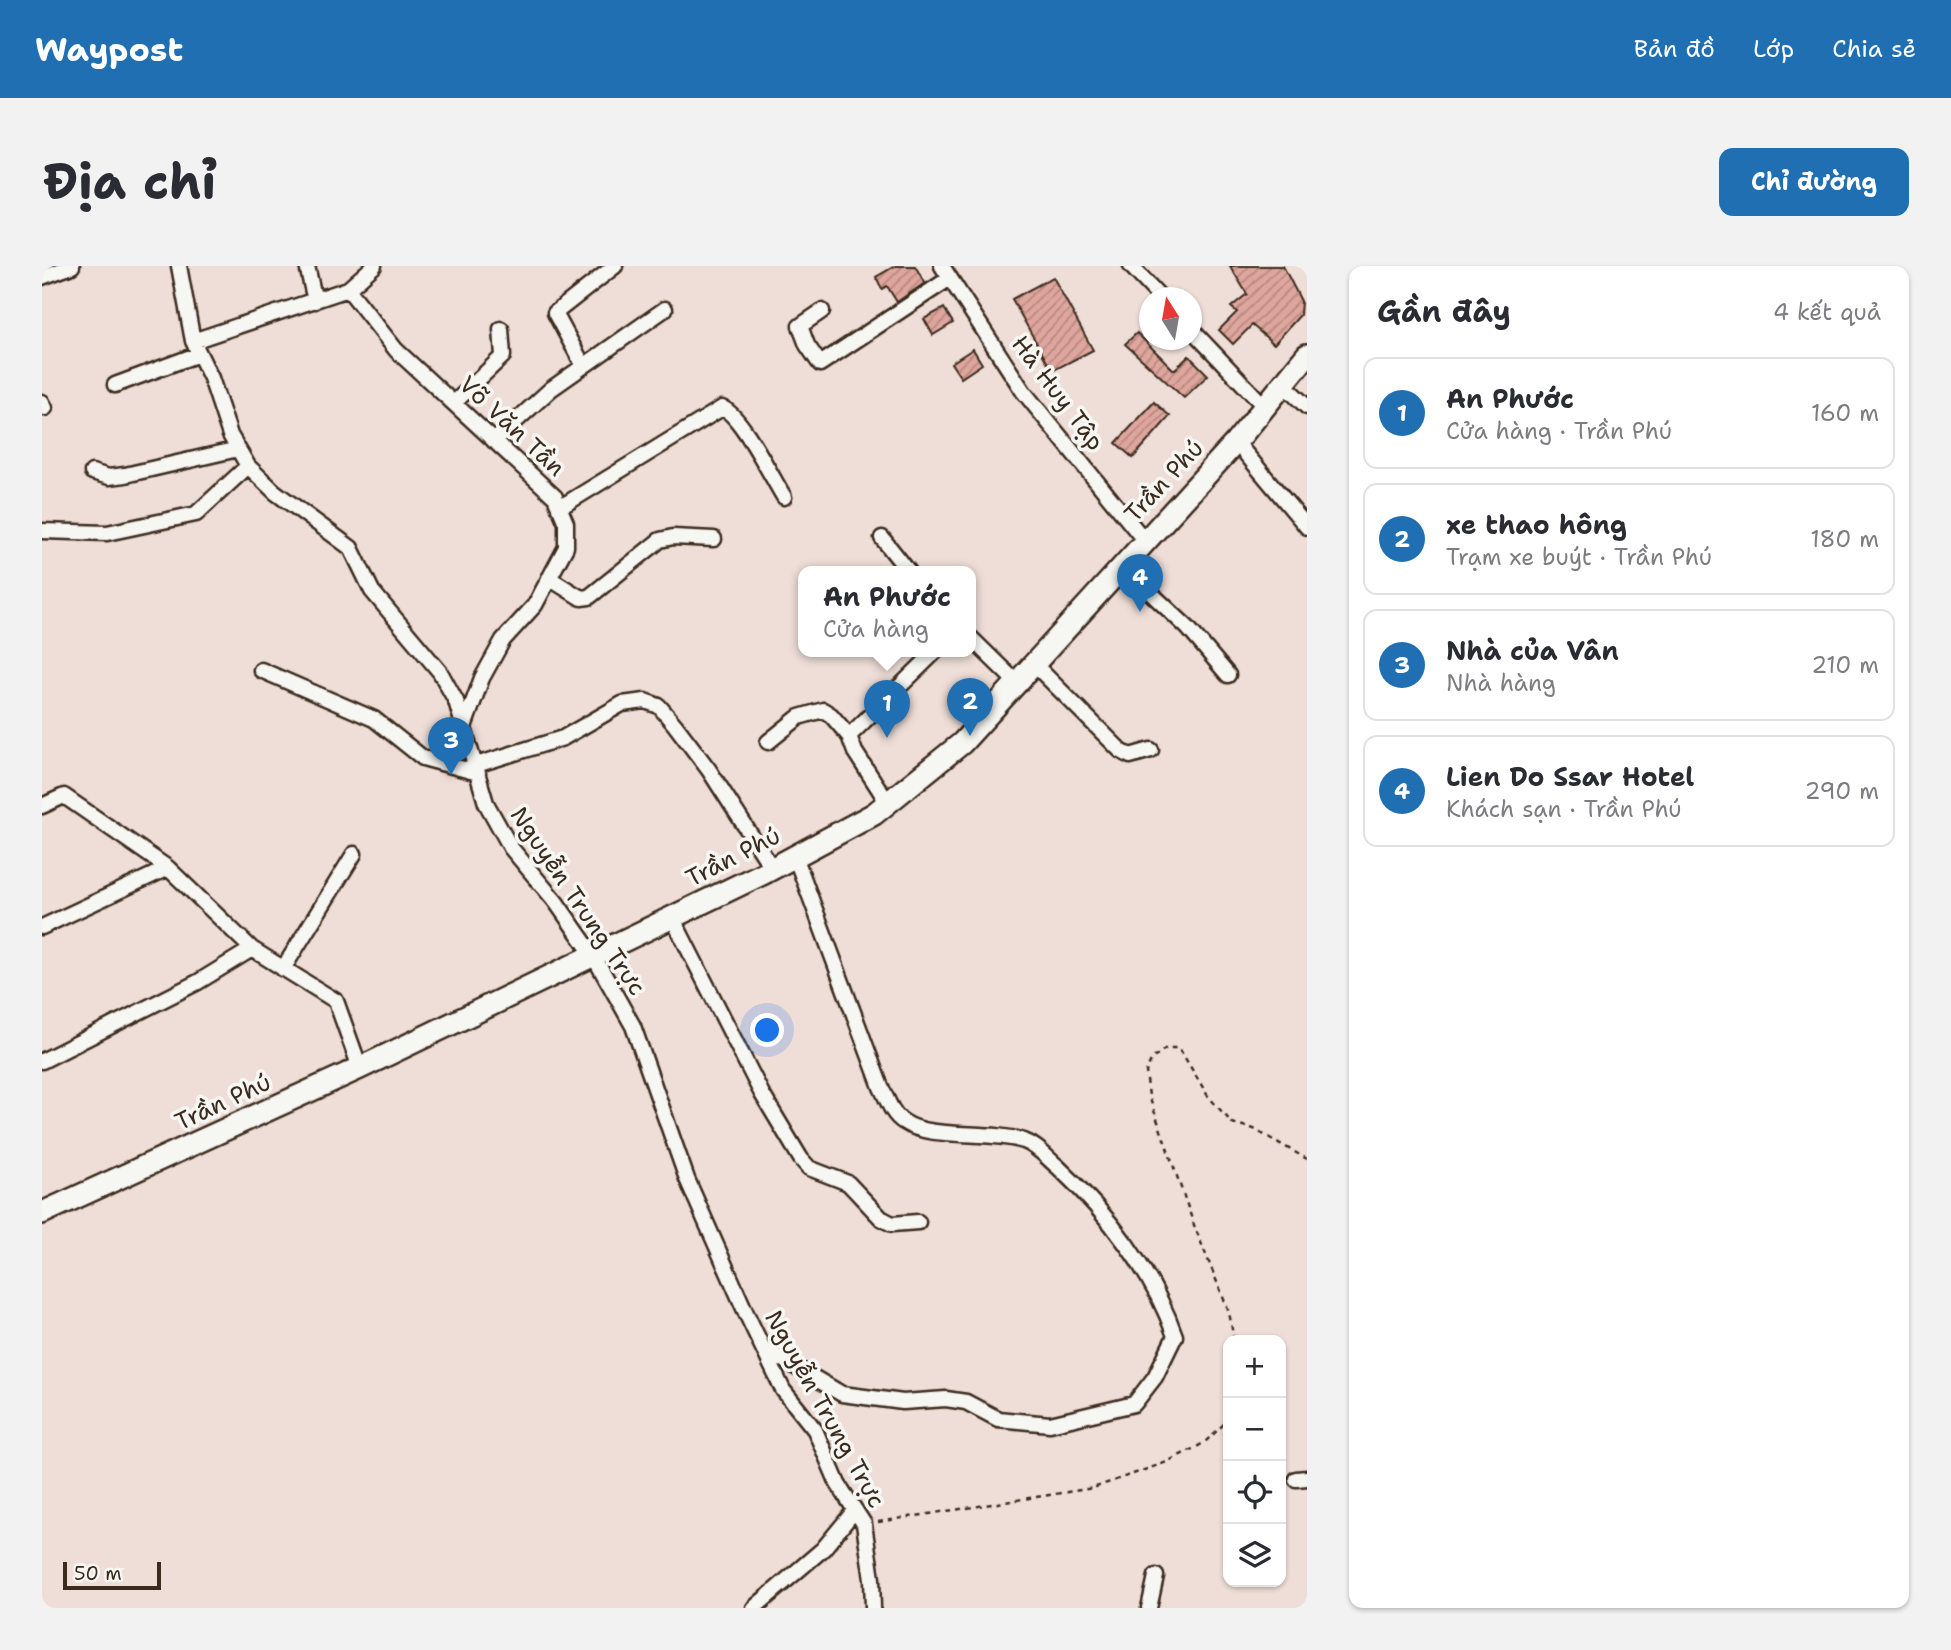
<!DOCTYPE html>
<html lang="vi">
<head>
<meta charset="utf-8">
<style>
	body { margin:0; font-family:"Shantell Sans",sans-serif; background:#f2f2f3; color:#2b2b33 }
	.controls { position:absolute; right:21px; bottom:21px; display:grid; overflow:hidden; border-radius:14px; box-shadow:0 2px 5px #0004 }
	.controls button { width:63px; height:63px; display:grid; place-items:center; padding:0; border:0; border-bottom:2px solid #e1e1e2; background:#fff; color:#2b2b33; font:35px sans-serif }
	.compass { position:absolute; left:1097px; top:21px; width:63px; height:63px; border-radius:50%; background:#fff; box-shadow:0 2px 5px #0004; rotate:349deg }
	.scale { position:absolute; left:21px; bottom:18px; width:98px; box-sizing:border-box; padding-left:7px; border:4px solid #3b2a1e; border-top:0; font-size:19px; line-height:24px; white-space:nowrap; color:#3b2a1e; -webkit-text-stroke:5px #f6f6f2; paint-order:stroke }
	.you { position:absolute; left:726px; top:765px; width:24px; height:24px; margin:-18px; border:5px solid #fff; border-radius:50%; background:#1a73e8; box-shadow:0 0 0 10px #1a73e833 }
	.badge { display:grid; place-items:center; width:46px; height:46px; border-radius:50%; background:#1f6fb2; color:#fff; font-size:23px; font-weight:700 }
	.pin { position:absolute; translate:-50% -58px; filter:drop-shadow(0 2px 4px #0008) }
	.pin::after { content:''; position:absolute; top:37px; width:24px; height:21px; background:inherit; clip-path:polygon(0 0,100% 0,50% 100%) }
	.popup { position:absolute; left:756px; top:300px; width:178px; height:91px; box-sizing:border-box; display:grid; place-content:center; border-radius:14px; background:#fff; filter:drop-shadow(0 2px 5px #0005); font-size:23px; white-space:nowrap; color:#7c7c81 }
	.popup b { font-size:26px; color:#2b2b33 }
	.popup::after { content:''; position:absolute; left:50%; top:100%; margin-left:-14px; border:14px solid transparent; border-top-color:#fff }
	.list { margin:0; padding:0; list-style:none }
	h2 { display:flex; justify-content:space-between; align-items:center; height:91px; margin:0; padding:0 28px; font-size:30px }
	h2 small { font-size:23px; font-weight:400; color:#7c7c81 }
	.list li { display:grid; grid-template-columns:46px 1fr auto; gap:21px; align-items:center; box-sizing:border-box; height:112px; margin:0 14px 14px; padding:0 14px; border:2px solid #e1e1e2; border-radius:14px }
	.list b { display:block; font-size:26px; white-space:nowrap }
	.list p { margin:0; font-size:23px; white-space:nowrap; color:#7c7c81 }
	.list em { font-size:23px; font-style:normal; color:#7c7c81 }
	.icon { flex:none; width:38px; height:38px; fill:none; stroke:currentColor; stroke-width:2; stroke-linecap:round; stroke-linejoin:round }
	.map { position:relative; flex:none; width:1265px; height:1342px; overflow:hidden; border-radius:14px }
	header { display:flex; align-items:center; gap:42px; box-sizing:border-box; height:98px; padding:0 35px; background:#1f6fb2; color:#fff }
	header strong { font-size:33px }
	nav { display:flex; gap:38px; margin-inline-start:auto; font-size:24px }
	.intro { display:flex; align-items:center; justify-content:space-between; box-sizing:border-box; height:168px; padding:0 42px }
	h1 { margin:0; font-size:49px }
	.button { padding:18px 32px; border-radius:14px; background:#1f6fb2; color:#fff; font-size:24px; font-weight:700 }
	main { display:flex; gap:42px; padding:0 42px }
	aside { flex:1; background:#fff; border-radius:14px; box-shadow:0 2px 5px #0004 }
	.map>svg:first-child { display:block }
</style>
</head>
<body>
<header>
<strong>Waypost</strong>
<nav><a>Bản đồ</a><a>Lớp</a><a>Chia sẻ</a></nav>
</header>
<div class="intro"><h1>Địa chỉ</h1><a class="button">Chỉ đường</a></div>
<main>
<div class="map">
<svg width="1265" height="1342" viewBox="0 0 1265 1342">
	<defs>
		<pattern id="building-hatch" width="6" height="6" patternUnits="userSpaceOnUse" patternTransform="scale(1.75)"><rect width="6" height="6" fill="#dfa69d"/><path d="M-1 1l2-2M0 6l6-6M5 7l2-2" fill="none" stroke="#b6877f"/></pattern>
	</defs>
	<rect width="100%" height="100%" fill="#efded8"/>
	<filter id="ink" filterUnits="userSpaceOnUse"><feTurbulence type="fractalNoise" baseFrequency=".0143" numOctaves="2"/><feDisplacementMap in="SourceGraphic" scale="14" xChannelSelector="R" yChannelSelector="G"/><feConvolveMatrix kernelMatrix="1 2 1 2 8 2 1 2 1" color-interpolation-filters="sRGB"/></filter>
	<g filter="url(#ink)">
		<path fill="url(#building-hatch)" stroke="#3b2a1e" stroke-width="2" d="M853,0H873L883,17L855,36L845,20L840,23L834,11Z
			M1188,0H1241L1259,35L1258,49L1232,78L1210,59L1191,78L1177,64L1195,46L1189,41L1205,28Z
			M1011,11L1051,84L1010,105L970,33Z
			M902,42L911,57L891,69L882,53Z
			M1095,67L1132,104L1147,90L1166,109L1142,132L1083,78Z
			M931,83L940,98L919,112L909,97Z
			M1112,136L1128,150L1091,192L1074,177Z"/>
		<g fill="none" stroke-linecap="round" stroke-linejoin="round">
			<g stroke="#3b2a1e" stroke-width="19">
				<path id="minor" d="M137,0L151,75L169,112L188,169L206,200L233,226L309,282L330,325L398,406L414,435L444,537L469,582L514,636L551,689L591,760L645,913L704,1047L741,1124L773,1164L796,1218L822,1258L830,1313L831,1342
					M265,0L273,35
					M900,0L981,125L1103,275
					M1089,0L1119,32
					M0,11L30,0
					M306,23L354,84L513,231L524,257V281L493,339L461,374L440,412L422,461
					M780,45L758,60L765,79L778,98L908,12
					M1150,64L1222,140
					M151,75L306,23L332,0
					M541,99L513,47L573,0
					M1241,118L1265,141
					M73,119L157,88
					M0,136L3,142
					M412,137L461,90L459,63
					M452,175L509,123L623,43
					M1194,176L1265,261
					M50,206L67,211L83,209L196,183
					M517,242L680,142C699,148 730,212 742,231
					M0,265L65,267L154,248L206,200
					M840,272L867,306
					M1080,300L1146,362L1186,409
					M507,312L539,332L547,331L618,274L631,271L672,273
					M929,372L975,417
					M992,398L1079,485L1088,490L1109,484
					M219,404L332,453L381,492L436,507
					M726,476L757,451L781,444L789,449L807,470
					M434,499L521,472L580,438L603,435L617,440L633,459L667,504L730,602
					M846,537L813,486L807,470L893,386
					M0,540L22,530L126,602L210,683L294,735L318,802
					M630,651L720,828L759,893L767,902L806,917L839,952L850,958L876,956
					M0,661L126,602
					M241,703L312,588
					M0,795L156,716L210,683
					M721,1082L800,1128L861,1136L904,1133L924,1136L956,1153L1008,1158L1092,1138L1113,1111L1133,1070C1111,1006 1065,947 1016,901C1005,892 996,880 982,875C948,864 888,874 862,856C850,849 845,833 839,821L753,590
					M1254,1213L1265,1212
					M712,1342L781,1283L813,1244
					M1107,1342L1114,1310"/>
			</g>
			<g stroke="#3b2a1e" stroke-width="26">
				<path id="highway" d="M0,947L318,802L722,607L832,548L920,477L1194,176L1265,89"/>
			</g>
			<path stroke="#3b2a1e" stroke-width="2.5" stroke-dasharray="5 5" stroke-linecap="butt" d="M1192,1074L1187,1046L1152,959L1107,830L1104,806L1109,794L1124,782H1137L1166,830L1190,857L1212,863L1265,893
				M836,1256L1051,1222L1125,1196L1162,1177L1186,1154"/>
			<use href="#minor" stroke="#f6f6f2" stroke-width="14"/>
			<use href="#highway" stroke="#f6f6f2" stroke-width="21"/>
		</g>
	</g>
	<g text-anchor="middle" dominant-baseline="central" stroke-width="7" stroke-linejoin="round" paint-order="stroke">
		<g font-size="24" fill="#3b2a1e" stroke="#f6f6f2">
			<text transform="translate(1016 127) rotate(53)">Hà Huy Tập</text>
			<text transform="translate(470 160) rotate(43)">Võ Văn Tần</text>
			<text transform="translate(1122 215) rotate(-47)">Trần Phú</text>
			<text transform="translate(691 591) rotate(-27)">Trần Phú</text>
			<text transform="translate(536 635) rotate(56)">Nguyễn Trung Trực</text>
			<text transform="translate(181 836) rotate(-25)">Trần Phú</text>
			<text transform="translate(783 1143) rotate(61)">Nguyễn Trung Trực</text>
		</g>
	</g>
</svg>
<div class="controls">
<button>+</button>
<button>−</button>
<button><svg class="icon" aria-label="locate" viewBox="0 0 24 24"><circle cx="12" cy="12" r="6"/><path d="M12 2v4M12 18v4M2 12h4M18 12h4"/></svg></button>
<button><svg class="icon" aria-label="layers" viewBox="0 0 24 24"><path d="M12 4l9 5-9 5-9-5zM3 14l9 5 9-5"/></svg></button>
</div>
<svg class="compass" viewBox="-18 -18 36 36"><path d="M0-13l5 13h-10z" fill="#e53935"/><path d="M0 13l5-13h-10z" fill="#7c7c81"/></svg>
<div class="scale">50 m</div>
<div class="you"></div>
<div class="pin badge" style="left:845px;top:472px">1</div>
<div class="popup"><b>An Phước</b>Cửa hàng</div>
<div class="pin badge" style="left:928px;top:470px">2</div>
<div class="pin badge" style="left:409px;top:509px">3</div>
<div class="pin badge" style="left:1098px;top:346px">4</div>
</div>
<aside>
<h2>Gần đây<small>4 kết quả</small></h2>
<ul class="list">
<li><span class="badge">1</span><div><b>An Phước</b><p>Cửa hàng · Trần Phú</p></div><em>160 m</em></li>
<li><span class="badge">2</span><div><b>xe thao hông</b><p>Trạm xe buýt · Trần Phú</p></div><em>180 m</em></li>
<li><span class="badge">3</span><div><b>Nhà của Vân</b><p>Nhà hàng</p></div><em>210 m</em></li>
<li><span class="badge">4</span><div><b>Lien Do Ssar Hotel</b><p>Khách sạn · Trần Phú</p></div><em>290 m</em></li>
</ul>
</aside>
</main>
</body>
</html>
